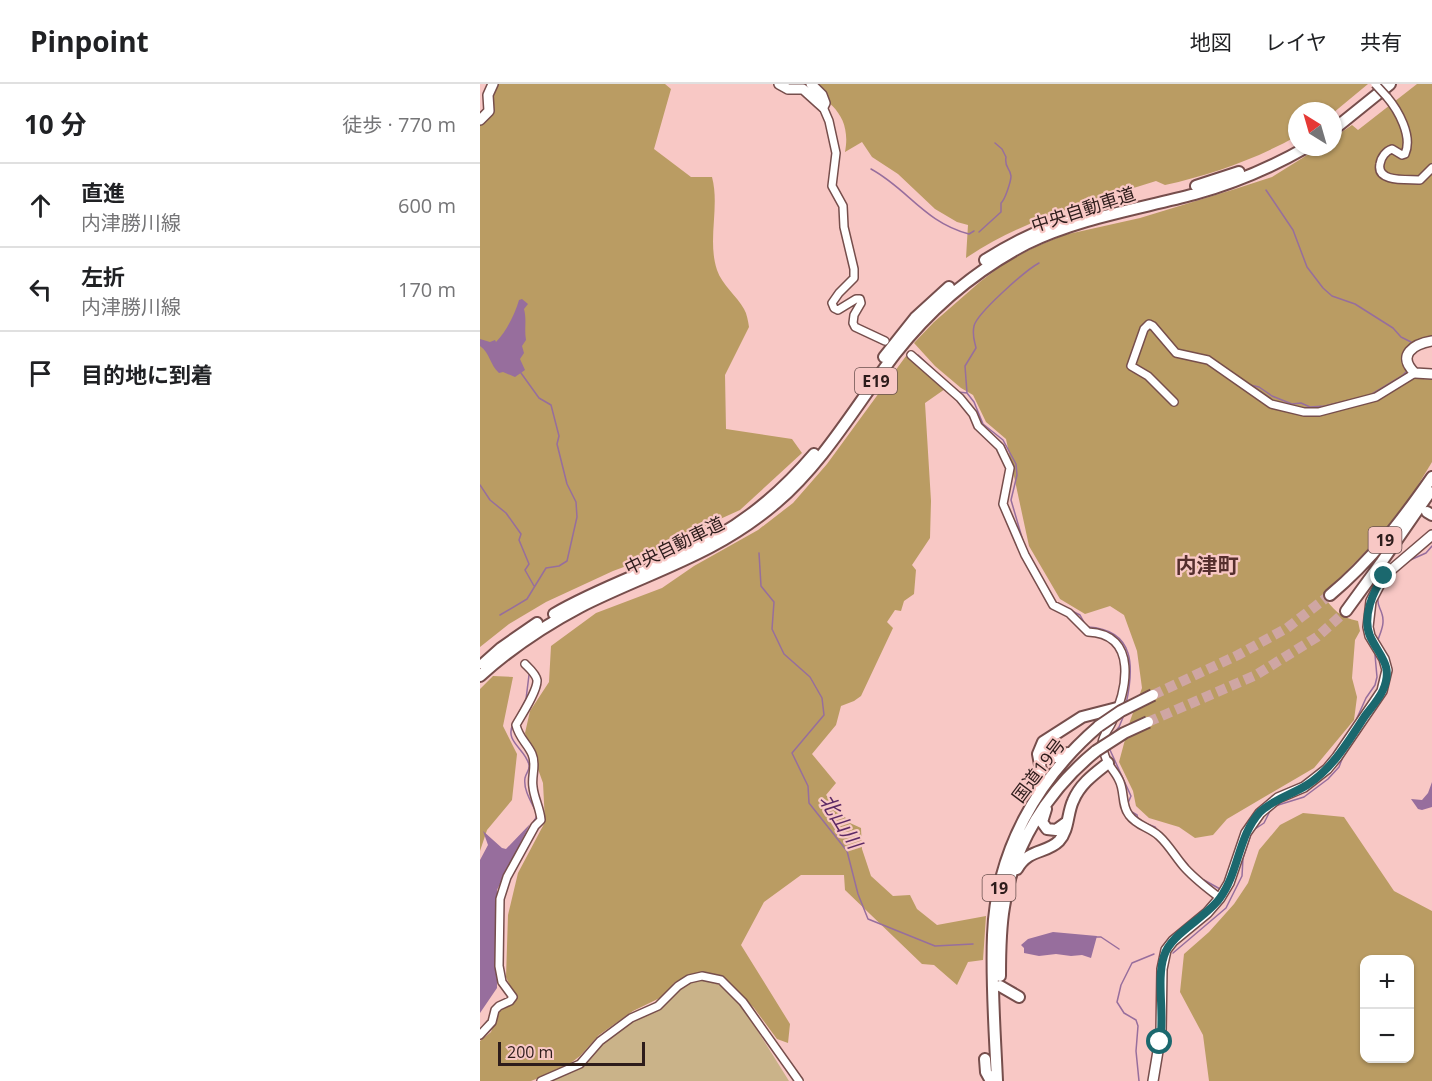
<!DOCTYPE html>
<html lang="ja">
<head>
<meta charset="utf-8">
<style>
	body { margin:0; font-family:"Open Sans","Noto Sans JP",sans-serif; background:#f6f6f6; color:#202124 }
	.controls { position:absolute; right:18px; bottom:18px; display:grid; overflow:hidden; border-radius:12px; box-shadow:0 2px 4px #0004 }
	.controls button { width:54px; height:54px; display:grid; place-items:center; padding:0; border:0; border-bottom:2px solid #e0e0e0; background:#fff; color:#202124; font:30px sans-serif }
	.compass { position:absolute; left:808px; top:18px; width:54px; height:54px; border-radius:50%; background:#fff; box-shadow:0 2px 4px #0004; rotate:323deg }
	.scale { position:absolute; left:18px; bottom:15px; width:147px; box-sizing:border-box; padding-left:6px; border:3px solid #2d1c1b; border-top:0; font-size:16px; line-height:21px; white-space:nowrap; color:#2d1c1b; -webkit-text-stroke:4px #f8c8c5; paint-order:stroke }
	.stop { position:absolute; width:18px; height:18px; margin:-14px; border:4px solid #1b686e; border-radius:50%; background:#fff }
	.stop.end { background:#1b686e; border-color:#fff; box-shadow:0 2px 6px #0008 }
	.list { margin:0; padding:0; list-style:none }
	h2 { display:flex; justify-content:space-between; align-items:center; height:78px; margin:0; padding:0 24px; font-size:26px }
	h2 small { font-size:20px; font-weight:400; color:#757577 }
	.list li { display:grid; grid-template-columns:39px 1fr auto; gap:18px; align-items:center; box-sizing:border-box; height:84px; padding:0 24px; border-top:2px solid #e0e0e0 }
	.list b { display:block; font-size:22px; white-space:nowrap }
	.list p { margin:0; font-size:20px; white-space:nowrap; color:#757577 }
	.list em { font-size:20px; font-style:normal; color:#757577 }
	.icon { flex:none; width:33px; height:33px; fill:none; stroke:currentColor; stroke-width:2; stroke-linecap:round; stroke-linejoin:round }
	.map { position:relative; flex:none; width:952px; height:997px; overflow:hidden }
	header { display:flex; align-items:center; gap:36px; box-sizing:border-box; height:84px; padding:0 30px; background:#fff; border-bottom:2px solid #e0e0e0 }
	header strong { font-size:28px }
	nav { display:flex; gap:33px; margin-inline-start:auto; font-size:21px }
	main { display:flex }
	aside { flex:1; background:#fff }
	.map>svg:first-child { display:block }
</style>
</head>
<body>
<header>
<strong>Pinpoint</strong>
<nav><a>地図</a><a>レイヤ</a><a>共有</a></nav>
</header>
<main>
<aside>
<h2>10 分<small>徒歩 · 770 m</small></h2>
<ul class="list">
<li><svg class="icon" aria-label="ahead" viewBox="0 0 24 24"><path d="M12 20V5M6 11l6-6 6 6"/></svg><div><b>直進</b><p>内津勝川線</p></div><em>600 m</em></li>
<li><svg class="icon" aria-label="left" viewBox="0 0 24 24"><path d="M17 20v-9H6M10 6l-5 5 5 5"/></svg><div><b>左折</b><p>内津勝川線</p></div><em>170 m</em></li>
<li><svg class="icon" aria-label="arrive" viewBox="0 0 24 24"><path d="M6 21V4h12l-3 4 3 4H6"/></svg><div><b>目的地に到着</b></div></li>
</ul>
</aside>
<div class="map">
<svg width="952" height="997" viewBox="0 0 952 997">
	<rect width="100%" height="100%" fill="#f8c8c5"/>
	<path fill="#cab389" d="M220,896L241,901L259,917L309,997H68L95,986L109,974L124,956L156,934L181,923L201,903Z"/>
	<path fill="#ba9c63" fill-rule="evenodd" d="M16,0H185L191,5L174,65L211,93H232C240,123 227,156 237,186C242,201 257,212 264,225C267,230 268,237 269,243L245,291L246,345L312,355L322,369L260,426L218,445L190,466L133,487L66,518L29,540L0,563V30L12,24Z
		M319,0H888L853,29V27H817V52C776,75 730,91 685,101L676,97C611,117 542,136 486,174L488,141L477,138L455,125L418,90L392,73L382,58L365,68C372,31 349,15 319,0Z
		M937,0H952V253C948,254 942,254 938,256C913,266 919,298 952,295V378L932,411L895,458L843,511C852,525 861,534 878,537L880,547L875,556L872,594L877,613L874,636L834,684L747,735L733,751L715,754L699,743L669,734L656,722L653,707L639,678L650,637L662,604L657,567L644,531L630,522L605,530L580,515L549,462L526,355L506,338L493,311L481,304L455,282L434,259L454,238L501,197L525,179L553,164L584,151L660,134L752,106L792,93L840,63H853V54L872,41L878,46Z
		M426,272L465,305L445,319L451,417L450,454L432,481L436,486L434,510L424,517L421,527L415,526L407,538L413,544L381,612L374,617L361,622L356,641L332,670L356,699L346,711L370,739L381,744L382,765L391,792L413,812L430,811L437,825L457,841L506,832L503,876L488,878L477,901L454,881L442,880L365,806L364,791H321L284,818L261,861L310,940L308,959L297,955L274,924L242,892L230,889L213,890L195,898L184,912L153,927L119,951L100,972L84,984L51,997H0V957L11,948L19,928L36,915L26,893L28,831L38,789L65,738L63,699L45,649L50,627L69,598L71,562L116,529L182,504L214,482L278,446L313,419L347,380Z
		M13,592L33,593L23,642L37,670L32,716L7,746L0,767V605Z
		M823,729L864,733L914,807L952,827V997H729L723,951L700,908L704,870L729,848L754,820L768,799L779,766L800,741ZM884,876H930V974H884Z"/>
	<path fill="#976e9d" d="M42,215L48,220L44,225C47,236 44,245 46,256L42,262L44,269L40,275L45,286L35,293L23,288L19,289C10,281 10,269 0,262V255L10,258L15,256L16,258C26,248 35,230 39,216Z
		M952,698V723L942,726L938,725L931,715L942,716L948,709Z
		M50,740L17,806V904L0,929V776L8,761L3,747L22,764L26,765Z
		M573,848L617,852L611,874L602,871L591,872L576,870L559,872L544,869V864L541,861L548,855Z"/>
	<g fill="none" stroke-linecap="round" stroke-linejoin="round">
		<path stroke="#976e9d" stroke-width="1.5" d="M391,85C428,105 444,138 489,150L494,147
			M786,106L813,146L827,183L843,204L852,212L875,220L913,244L921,253L931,258
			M499,148L521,128V119C525,116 531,97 531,92C530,83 524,84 526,73L522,65L515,59
			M438,271L472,303
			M770,301L779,303L792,312L812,320L821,319L830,323L845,322L882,313
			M478,308L487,309
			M892,310L922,292L927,287
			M0,401L10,416L26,429L41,450L39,456L49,480L45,486L54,502
			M543,457L531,416L537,391L536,380L523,356L503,340L494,318L487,309L485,282L496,264C494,255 492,251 494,242C497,229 546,186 559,179
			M279,469L281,502L294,518L292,545L304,570L330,593L342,614L344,631L312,669L328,702L329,719L367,767L378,810L388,835L455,862L493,860
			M928,477L946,469L952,462
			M898,514C897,521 900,523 902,530C905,539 901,547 898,556
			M592,527L600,531L605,540
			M20,531L47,515L66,484L79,482L87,477L97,433L96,418L87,400L77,360L79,352L71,321L59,314L41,289
			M608,543C656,546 654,584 646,620
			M877,634L886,614L895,601L897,593L895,571
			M35,636L46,615L49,591
			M33,640C24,658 46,665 49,681C50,686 46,689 45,694C43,706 52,719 57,730L56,734L51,741
			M633,650L639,643L644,631
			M630,663V666L651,712L648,719L649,725
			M795,722L824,713L848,695L859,683L864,670L880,648
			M652,728L657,731L658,735
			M662,738L675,743L678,747
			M697,769L708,781
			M724,796L740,805
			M616,853H621L639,865
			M693,869L746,824L762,792L763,774L772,747L784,739L791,725
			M659,997L656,967L658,942L656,936L644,929L637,918L641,901L652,879L674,870"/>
		<path stroke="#cfa6a3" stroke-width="10" stroke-dasharray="10 5" stroke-linecap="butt" d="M673,611L758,571L807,544L850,511
			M668,638L776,591L837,553L866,527"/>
		<g stroke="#764e4c" stroke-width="10">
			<path id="minor" d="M907,13C918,26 933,52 925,70L922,71L912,65C906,67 901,73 900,80C896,99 928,95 940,96L952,84
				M343,23L349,37L356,69L352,102L363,122L364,143L374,185V194L359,209L352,219L354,224L358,226L376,215H380L381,219L374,231L373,239L375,243L405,257
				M431,271L480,314L493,330L498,342L520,363L530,384L523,420L545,471L573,521L589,529L608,548C659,550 647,606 632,638C629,645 623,651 622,659C622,663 624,669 625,672C628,682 635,687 639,696C645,707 641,721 649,731C657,742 669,743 679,752C689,761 696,774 705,784C716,796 728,805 740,814
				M694,318L668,292L651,282L664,245L669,240L673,242L696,269L728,276L791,320L824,328H839L896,313L935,289
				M0,951L12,938L15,926L19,922L30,917L33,913L22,898L19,882L20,815L27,793L55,742L61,736C60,724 54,714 53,703C51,692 57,681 52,670C47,659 39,654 36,641C41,632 58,606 57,596C56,590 49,584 45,580
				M61,997L100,980L120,957L151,934L178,922L198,902L209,895L222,892L241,896L263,918L319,997"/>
		</g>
		<g stroke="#764e4c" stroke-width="12">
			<path id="major" d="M299,0L308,5H323L343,23
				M331,0L342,11L345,19L343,23
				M0,36L9,27L8,11L13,0
				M952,257C934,260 916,271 935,289L952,290
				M673,997L681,949L682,885L686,866L693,857L727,829L740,814L749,799L766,749L780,729L798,714L824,703L847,685L857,673L902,607L907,586L904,575L890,552L888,543L891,517L904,492L952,451"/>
		</g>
		<g stroke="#764e4c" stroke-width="14">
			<path id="highway" d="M853,46L910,0
				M716,102L759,88
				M505,176C539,155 573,138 611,129
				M404,273L435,234L469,203
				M947,428L952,431
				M850,511C891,477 922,436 952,393
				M866,527L901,479L950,408
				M74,530C125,500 184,483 236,453C273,432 306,403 334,370
				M3,580L21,564L57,539
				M0,592C30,565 64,542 100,523C169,488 234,472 296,419C345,377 376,321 415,270C451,224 495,187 546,160C599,134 659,125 715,110C755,99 792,83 827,63
				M569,655L566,664C570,677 579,673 588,669
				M558,706L561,686L558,670L563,658L602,633L637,624
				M566,725L562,738L567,745L576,746L587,738
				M537,785C549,764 566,770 579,757C589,746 587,730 593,717C600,700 614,690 628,679
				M520,892C520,869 520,846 524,823C533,761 568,706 616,667
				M520,902L539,913
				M505,975L506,988L511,997
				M517,997C515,949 511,899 513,851C516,768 557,695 619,642"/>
		</g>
		<use href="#minor" stroke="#fff" stroke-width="7"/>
		<use href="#major" stroke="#fff" stroke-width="9"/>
		<use href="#highway" stroke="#fff" stroke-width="10"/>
		<g stroke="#764e4c" stroke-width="10" stroke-linecap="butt">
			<path id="minor-bridge" d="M895,0L907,13"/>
		</g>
		<g stroke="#764e4c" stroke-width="14" stroke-linecap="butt">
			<path id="highway-bridge" d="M619,642L641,627L673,611
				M616,667L644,649L668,638"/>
		</g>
		<use href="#minor-bridge" stroke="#fff" stroke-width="7"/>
		<use href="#highway-bridge" stroke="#fff" stroke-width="10"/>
	</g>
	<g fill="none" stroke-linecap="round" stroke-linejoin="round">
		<path stroke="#1b686e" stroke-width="8" d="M680,958C685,931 676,896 684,872C690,850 726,834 740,814C759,788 758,752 780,728C794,715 811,711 827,701C853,684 868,658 885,632C891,624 899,615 903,606C914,581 899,572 890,552C882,533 893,507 904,492"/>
	</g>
	<g text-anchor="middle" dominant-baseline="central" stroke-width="4.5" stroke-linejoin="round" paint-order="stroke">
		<g fill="#f8c8c5" stroke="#6a504e" stroke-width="1.5">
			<rect x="375" y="284" width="42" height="26" rx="4.5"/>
			<rect x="888.5" y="443" width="33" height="26" rx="4.5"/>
			<rect x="502.5" y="791" width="33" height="26" rx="4.5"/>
		</g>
		<g font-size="16" font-weight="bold" fill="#2d1c1b">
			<text x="396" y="297">E19</text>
			<text x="905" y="456">19</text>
			<text x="519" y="804">19</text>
		</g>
		<g font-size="18" fill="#2d1c1b" stroke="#f8c8c5">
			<text transform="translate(603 125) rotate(-18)">中央自動車道</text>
			<text transform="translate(194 461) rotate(-26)">中央自動車道</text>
			<text transform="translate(558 686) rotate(-53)">国道19号</text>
		</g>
		<g font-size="20" font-style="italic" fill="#5d2965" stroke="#f8c8c5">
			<text transform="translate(361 737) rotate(58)">北山川</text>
		</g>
		<g font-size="21" font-weight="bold" fill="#552f2e" stroke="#f8c8c5">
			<text x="727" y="481">内津町</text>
		</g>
	</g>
</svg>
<div class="controls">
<button>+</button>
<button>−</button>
</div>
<svg class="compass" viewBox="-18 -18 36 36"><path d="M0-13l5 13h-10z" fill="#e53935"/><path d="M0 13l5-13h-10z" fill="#757577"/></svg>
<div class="scale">200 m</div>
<div class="stop" style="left:680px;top:958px"></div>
<div class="stop end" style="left:904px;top:492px"></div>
</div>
</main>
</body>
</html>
